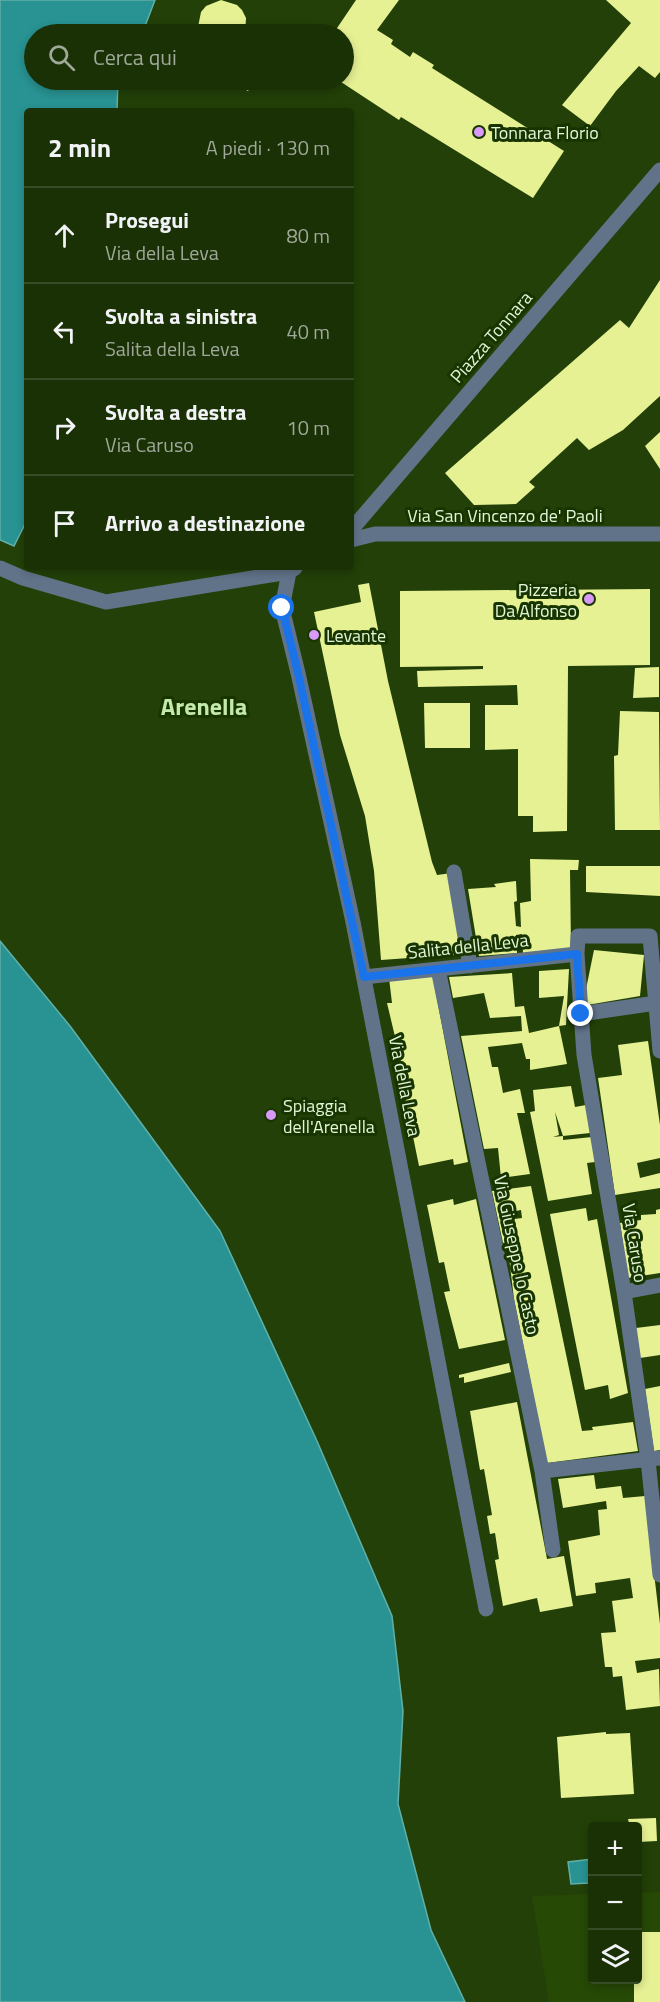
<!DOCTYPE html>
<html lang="it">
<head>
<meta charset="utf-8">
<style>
	body { margin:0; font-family:"Titillium Web",sans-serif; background:#273c13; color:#f1f3f6 }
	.controls { position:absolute; right:18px; bottom:18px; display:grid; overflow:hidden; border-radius:6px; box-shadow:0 3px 9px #0003 }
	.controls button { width:54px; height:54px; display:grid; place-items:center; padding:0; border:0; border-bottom:2px solid #384b27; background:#1a3005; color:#f1f3f6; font:30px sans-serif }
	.stop { position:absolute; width:18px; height:18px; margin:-14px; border:4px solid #1a73e8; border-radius:50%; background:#fff }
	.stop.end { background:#1a73e8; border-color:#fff; box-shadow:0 2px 6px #0008 }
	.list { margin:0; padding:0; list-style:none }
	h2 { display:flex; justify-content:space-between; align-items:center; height:78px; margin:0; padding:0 24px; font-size:26px }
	h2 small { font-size:20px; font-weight:400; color:#9fa99a }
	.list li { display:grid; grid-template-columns:39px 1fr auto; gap:18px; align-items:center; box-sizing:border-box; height:96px; padding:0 24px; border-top:2px solid #384b27 }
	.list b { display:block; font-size:22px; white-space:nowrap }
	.list p { margin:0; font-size:20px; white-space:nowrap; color:#9fa99a }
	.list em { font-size:20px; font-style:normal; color:#9fa99a }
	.icon { flex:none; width:33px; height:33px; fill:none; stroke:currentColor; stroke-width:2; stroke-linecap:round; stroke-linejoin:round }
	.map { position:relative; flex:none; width:660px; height:2002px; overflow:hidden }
	.search { position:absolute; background:#1a3005; box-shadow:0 3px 9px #0003; left:24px; top:24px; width:330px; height:66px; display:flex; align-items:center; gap:15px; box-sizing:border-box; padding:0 21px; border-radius:33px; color:#9fa99a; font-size:22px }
	.panel { position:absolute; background:#1a3005; box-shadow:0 3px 9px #0003; left:24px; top:108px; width:330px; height:462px; border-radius:6px }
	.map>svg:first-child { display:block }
</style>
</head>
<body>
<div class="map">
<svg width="660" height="2002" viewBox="0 0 660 2002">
	<rect width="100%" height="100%" fill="#224007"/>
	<path fill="#264906" d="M660,1892V2002H549L532,1896L592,1894V1980H638V1893Z"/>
	<path fill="#289392" stroke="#60b0a7" stroke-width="1.5" d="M0,0H155L142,34H34V80H118L117,111H27V520L14,546L0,540Z
		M0,941L70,1026L220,1231L317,1441L392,1616L403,1711L398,1804L431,1930L465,2002H0Z
		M592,1859V1874L589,1883L571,1884L568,1862Z"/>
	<path fill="#e6f194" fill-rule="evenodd" d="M221,0L237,5L242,10L246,18L245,34H200L198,27L201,12L206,6Z
		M356,0H399L377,30L393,40L391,44L410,57L413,52L434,65L432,68L564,151L533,198L401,117L399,120L338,80H344V34H333Z
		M606,0H660V72L655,78L639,66L616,91L590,126L562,105L631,23Z
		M228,80H255L248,91Z
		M660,280V396L623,430L589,450L577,438L529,482L535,487L516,504L474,505L445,473L620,320L629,328Z
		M660,432V469L645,446Z
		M369,583L388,681L432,862L437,875L452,873L464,954L381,960L374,871L365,816L340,735L314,612L361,602L358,585Z
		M650,589V665L568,666L567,831L533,832V816H518V749L485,750V705H518L517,685L418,687L417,671L483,669V666L400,667V591Z
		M659,667V697L633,698L635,668Z
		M424,703H470V748H425Z
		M620,711L659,712L660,830H615L614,756L618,755Z
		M530,859L579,860L578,870H570L571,949L523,953L522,934L516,935L517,953L479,956L468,889L496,887L494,884L516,881L517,901L514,902L516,926L521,927L520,903L531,901Z
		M586,866H660V896L586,892Z
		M594,950L644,955L640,996L587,1005L585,994Z
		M569,969L566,1025L559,1026L564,996L539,998V971Z
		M432,973L468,1162L454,1165L453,1159L419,1166L406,1102L402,1066L387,1003H392L389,978Z
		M512,973L515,1007L524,1006L529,1033L559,1026L567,1064L530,1070V1059H526L522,1043L488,1047L492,1067H498L503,1093L520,1089L525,1113H517L530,1174L501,1178L498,1148L484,1149L461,1036L522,1031L521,1016L490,1018L484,993L453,998L449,977Z
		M648,1041L660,1125V1158L637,1163L640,1178L660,1173V1188L615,1195L598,1078L622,1075L618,1045Z
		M571,1086L575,1107L586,1105L590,1133L563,1136L555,1112L559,1135L553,1137L563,1136V1140L592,1137L595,1162L587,1163L592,1194L548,1201L530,1112L535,1111L533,1090Z
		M531,1186L582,1431L593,1430L592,1427L633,1422L638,1451L547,1463L514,1299L509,1257L521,1255L519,1240L503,1243L492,1191ZM521,1210L522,1218L506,1220L505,1213Z
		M453,1199L454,1205L476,1199L505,1340L459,1349L444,1292L450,1291L444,1262L439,1263L427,1205Z
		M586,1208L588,1221L597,1219L628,1393L610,1399L608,1385L585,1390L550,1214Z
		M660,1209V1273L628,1278L620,1223L641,1220V1215L656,1214V1210Z
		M660,1325V1355L640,1358L636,1328Z
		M509,1363L511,1372L464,1383V1377L459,1378V1375Z
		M660,1386V1450L654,1451L645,1389Z
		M517,1402L547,1559L564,1556L573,1606L540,1612L537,1598L503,1606L495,1560L499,1559L495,1533L490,1534L487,1516L492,1515L484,1469L480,1470L470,1411Z
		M594,1475L596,1489L621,1486L623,1498L645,1496L660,1624V1658L635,1661L637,1673L659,1669L660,1706L626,1710L622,1676L613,1677L612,1667H605L601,1633L616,1632L612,1601L633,1598L630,1578L595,1583L596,1593L576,1596L568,1541L600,1535L598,1510L607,1509L606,1501L563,1508L558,1479Z
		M606,1732V1734L630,1733L634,1794L561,1798L557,1737Z
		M656,1818L657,1841L638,1842V1826H621V1823H629L628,1819Z
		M638,1932H660V2002H634V1980H638Z"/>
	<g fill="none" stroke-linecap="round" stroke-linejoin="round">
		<path stroke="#617389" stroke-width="15" d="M351,530L660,170
			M351,540L375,534H660
			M0,568L23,578L106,602L289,572L295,568
			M289,572L282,608L298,673L353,922L486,1609
			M454,872L470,966
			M438,969L542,1471L553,1550
			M364,977L577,954
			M581,1014L656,1003
			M660,1051L650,936H578L577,954L584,1055L624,1292L648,1460L660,1575
			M624,1292L660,1285
			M542,1471L660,1458"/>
	</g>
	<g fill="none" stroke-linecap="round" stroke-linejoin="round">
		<path stroke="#1a73e8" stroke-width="8" d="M282,608L298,673L364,977L577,954L581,1014"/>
	</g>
	<g fill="#d99af7" stroke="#183500" stroke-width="2">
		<circle cx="479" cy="132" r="6"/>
		<circle cx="589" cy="599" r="6"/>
		<circle cx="314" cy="635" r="6"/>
		<circle cx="271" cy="1115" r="6"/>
	</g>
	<g text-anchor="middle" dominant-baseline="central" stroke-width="6" stroke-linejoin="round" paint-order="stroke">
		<g font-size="18" fill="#e2f5d7" stroke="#183500" text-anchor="start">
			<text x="491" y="132">Tonnara Florio</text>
			<text x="577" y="589" text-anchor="end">Pizzeria<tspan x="577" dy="21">Da Alfonso</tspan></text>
			<text x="326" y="635">Levante</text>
			<text x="283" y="1105">Spiaggia<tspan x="283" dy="21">dell'Arenella</tspan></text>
		</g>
		<g font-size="18" fill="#e2f5d7" stroke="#183500">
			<text transform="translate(491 337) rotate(-49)">Piazza Tonnara</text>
			<text x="505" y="515">Via San Vincenzo de' Paoli</text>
			<text transform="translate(468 946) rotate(-6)">Salita della Leva</text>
			<text transform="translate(405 1086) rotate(79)">Via della Leva</text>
			<text transform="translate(635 1243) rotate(81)">Via Caruso</text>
			<text transform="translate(517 1255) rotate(78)">Via Giuseppe lo Casto</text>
		</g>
		<g font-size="24" font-weight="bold" fill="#c4e9ad" stroke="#183500">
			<text x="204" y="706">Arenella</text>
		</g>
	</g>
</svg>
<div class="controls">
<button>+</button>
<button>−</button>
<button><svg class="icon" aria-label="layers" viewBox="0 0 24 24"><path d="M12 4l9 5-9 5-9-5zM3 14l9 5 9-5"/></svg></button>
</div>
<div class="stop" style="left:282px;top:608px"></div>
<div class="stop end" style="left:581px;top:1014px"></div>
<div class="search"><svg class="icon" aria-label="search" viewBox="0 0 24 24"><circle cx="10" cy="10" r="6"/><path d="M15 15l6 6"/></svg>Cerca qui</div>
<section class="panel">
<h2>2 min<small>A piedi · 130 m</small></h2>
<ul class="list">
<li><svg class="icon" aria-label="ahead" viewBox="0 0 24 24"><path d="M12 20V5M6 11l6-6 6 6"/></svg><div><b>Prosegui</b><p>Via della Leva</p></div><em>80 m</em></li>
<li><svg class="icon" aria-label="left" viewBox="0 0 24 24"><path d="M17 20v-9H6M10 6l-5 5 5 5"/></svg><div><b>Svolta a sinistra</b><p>Salita della Leva</p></div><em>40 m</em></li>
<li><svg class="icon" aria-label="right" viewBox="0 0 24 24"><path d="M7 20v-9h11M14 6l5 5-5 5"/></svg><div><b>Svolta a destra</b><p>Via Caruso</p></div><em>10 m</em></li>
<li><svg class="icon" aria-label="arrive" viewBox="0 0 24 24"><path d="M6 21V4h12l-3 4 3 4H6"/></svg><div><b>Arrivo a destinazione</b></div></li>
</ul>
</section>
</div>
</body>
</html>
